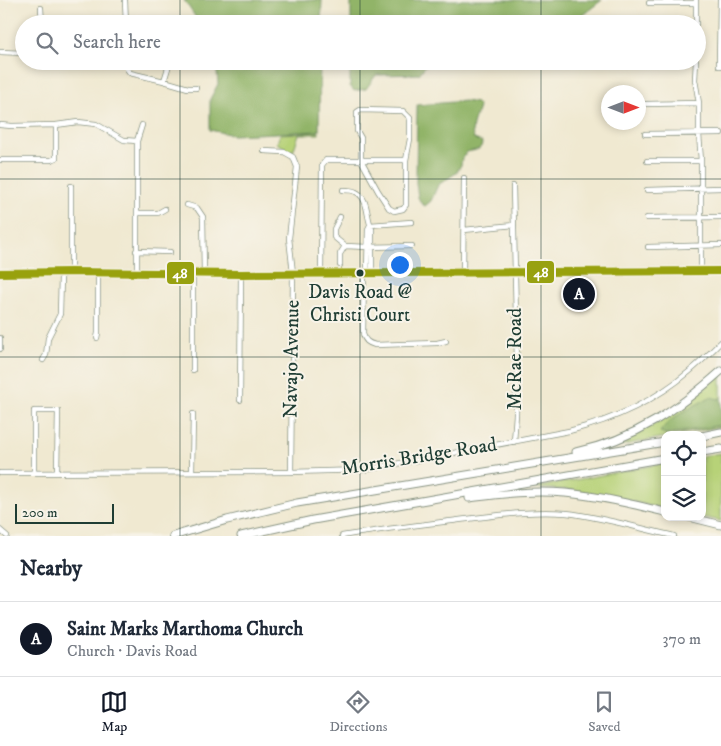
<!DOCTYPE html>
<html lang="en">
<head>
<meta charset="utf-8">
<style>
	body { margin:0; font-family:"IM FELL DW Pica",serif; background:#f6f6f7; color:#1f2937 }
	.controls { position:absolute; right:15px; bottom:15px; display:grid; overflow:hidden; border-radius:10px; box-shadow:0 2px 8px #0003 }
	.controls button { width:45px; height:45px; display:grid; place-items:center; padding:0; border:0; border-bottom:1px solid #e0e1e3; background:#fff; color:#1f2937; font:25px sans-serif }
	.compass { position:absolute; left:601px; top:85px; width:45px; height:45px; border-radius:50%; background:#fff; box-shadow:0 2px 8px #0003; rotate:90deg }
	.scale { position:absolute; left:15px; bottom:12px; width:99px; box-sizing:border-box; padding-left:5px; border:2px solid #1f3d34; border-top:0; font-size:14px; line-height:18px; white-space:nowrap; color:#1f3d34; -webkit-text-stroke:4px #f7f3e8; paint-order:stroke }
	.you { position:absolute; left:399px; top:264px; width:18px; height:18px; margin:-12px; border:4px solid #fff; border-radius:50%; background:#1a73e8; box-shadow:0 0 0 8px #1a73e833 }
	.badge { display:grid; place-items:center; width:32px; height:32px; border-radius:50%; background:#111827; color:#fff; font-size:16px; font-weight:700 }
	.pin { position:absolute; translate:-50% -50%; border:2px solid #fff; box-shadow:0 1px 5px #0006 }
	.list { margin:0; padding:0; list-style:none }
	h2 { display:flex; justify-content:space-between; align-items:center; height:65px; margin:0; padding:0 20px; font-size:21px }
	h2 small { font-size:16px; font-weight:400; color:#747a83 }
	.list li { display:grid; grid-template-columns:32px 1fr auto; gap:15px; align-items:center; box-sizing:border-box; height:75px; padding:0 20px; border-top:1px solid #e0e1e3 }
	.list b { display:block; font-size:19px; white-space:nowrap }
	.list p { margin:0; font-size:16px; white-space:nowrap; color:#747a83 }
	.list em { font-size:16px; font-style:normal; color:#747a83 }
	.icon { flex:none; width:28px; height:28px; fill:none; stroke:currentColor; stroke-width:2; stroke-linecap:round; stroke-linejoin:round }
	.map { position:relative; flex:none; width:721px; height:536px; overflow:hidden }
	.search { position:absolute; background:#fff; box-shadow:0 2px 8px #0003; left:15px; right:15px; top:15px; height:55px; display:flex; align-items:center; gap:12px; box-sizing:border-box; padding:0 18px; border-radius:28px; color:#747a83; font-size:19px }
	.sheet { height:140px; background:#fff }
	nav { display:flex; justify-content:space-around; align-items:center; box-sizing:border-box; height:70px; border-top:1px solid #e0e1e3; background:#fff; font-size:14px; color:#747a83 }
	nav a { display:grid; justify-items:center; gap:2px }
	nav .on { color:#111827 }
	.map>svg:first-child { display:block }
</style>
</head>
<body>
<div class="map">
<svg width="721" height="536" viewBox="0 0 721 536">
	<rect width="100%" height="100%" fill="#f7f3e8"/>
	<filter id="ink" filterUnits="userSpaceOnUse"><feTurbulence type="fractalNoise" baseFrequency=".02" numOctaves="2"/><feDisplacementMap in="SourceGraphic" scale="10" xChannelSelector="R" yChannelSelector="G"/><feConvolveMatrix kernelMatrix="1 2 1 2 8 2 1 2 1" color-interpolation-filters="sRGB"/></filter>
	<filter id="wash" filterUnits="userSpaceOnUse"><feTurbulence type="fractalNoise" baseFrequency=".0096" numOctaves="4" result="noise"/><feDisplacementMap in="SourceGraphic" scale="20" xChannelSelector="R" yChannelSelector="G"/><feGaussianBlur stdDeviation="1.12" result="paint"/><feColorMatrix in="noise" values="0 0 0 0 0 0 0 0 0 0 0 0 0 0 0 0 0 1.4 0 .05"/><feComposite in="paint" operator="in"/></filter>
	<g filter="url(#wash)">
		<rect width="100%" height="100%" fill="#f0e9d1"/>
		<path fill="#b7d278" stroke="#6b8856" d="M319,132V134H299L293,152L277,143L280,134Z
			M721,374V397L673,434L721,425V427L677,435H665V437L602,449V448L662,420L694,397Z
			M721,453V521L702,517V456Z
			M665,463V509L589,492L570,490L533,488Z"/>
		<path fill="#91b468" stroke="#58784e" d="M184,0H322L321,24H200Z
			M351,0H602L571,24H351Z
			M216,61H320L319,131L233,135L210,130V99L218,84Z
			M350,61H460C450,67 438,66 427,64L419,74L376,75L366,89L354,91L350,86Z
			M465,101L476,103L479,107C476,118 469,128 474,139L482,142C482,151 474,150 467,152L462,158L461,165L456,173L438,185L431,201L425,206L421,203L418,197L416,183L417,105Z
			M710,397L719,399L721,397V425L673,434H666L660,432C669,417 695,406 710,397Z"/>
	</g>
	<g filter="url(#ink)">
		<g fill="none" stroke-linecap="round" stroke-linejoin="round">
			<g stroke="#889382" stroke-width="6">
				<path id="minor" d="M125,0L126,24
					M696,0V24
					M720,0L719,66H721
					M649,3H696
					M41,8L42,24
					M84,24V21
					M0,52L24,53
					M127,61V69L130,73L164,81L188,88H196
					M696,61L695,80L699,103V134L701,161V271
					M164,81L168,68L169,61
					M646,104L699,103
					M360,110L403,111L410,118V139L406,160V205L403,209L394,211L389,208L378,191L361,160V138L357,131V112Z
					M0,125L12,126L56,125L78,122L96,124L124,140L137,141
					M645,134L721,133
					M264,151L284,152L293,157L297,167L289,238L293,273L291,472
					M0,160H51L56,158V125
					M647,161H701
					M513,186L517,362L516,414L514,442
					M343,190C347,190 353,190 356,192C369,198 366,218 372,229V273
					M647,190L721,188
					M187,205L197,208L203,217L204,273
					M137,213H158L165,209
					M340,217L334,229V237L345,246
					M647,218L721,217
					M370,225L412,222
					M464,230L514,225
					M345,246L368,247L412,246
					M648,247L721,245
					M136,251L170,252
					M340,265V254L345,246
					M137,272V141L142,125
					M0,273L71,272L241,274L463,273L640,272L721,271
					M321,273L322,165L326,160H406
					M364,273L363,334C365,341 368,343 375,345L437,343L446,341
					M367,273L368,229L370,225
					M463,273L464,178
					M0,338V349
					M97,338L98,333V272
					M43,360L46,355L48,338L60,314L61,276L71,272V186
					M193,370V273
					M240,400L241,274
					M192,472L193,414
					M0,473L291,472L364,470L569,431C613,420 655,401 690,371C701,362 711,352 721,342
					M34,473V411H58L57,473
					M0,530L7,536
					M342,536C381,529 420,525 459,520C495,516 530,510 566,513C602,517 638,528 674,536"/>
			</g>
			<g stroke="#889382" stroke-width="9">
				<path id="highway" d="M702,436L721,432
					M576,452C635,439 677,410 721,371
					M702,452L721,449
					M469,498C501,494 533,490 565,493C599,496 632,504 665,512
					M689,517L721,525
					M173,536L227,520L297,503L665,442
					M241,536L313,520L665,458"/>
			</g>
			<use href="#minor" stroke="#fff" stroke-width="4.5"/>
			<use href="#highway" stroke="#fff" stroke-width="7"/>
			<g stroke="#f7f3e8" stroke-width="11">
				<path id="bus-1" d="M0,273L71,272L241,274L721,271"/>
			</g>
			<use href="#bus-1" stroke="#98a110" stroke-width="8"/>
		</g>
	</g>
	<path fill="none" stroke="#1f3d34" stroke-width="1" stroke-opacity="0.55" d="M180,0V24M360,0V24M541,0V24M180,61V536M360,61V536M541,61V536M0,179H721M0,357H721"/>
	<circle fill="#1f3d34" stroke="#f7f3e8" stroke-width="2" cx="360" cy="273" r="4.5"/>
	<g text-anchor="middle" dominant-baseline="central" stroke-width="4" stroke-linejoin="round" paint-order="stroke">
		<g font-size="19" fill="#1f3d34" stroke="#f7f3e8">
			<text x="360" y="292">Davis Road @<tspan x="360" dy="23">Christi Court</tspan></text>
		</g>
		<g font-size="20" fill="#1f3d34" stroke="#f7f3e8">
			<text transform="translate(292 359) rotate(-89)">Navajo Avenue</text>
			<text transform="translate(515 359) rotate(-90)">McRae Road</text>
			<text transform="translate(419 457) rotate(-9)">Morris Bridge Road</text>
		</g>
	</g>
	<g stroke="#f7f3e8" stroke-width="2">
		<rect x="526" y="260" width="29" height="24" rx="5" fill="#98a110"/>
		<rect x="166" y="261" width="29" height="24" rx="5" fill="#98a110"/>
	</g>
	<g font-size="14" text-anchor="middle" font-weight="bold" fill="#fff">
		<text x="541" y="277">48</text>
		<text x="180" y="278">48</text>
	</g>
</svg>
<div class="controls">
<button><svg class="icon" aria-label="locate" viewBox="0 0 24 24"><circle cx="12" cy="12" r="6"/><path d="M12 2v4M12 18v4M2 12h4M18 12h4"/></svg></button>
<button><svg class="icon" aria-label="layers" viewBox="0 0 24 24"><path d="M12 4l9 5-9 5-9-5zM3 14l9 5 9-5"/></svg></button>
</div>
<svg class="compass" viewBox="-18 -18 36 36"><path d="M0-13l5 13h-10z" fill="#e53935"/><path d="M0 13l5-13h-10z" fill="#747a83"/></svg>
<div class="scale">200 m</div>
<div class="you"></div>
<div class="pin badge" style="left:579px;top:294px">A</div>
<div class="search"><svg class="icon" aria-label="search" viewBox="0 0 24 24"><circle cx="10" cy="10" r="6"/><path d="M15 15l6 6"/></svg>Search here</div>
</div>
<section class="sheet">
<h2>Nearby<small></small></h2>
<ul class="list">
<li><span class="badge">A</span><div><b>Saint Marks Marthoma Church</b><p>Church · Davis Road</p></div><em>370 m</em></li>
</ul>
</section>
<nav>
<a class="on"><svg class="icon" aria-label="map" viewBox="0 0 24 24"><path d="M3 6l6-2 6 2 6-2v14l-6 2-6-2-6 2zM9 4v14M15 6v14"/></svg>Map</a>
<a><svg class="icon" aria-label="directions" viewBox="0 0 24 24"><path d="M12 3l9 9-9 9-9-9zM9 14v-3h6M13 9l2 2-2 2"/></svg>Directions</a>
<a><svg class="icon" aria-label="saved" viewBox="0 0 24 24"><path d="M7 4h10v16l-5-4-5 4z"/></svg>Saved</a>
</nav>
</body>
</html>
